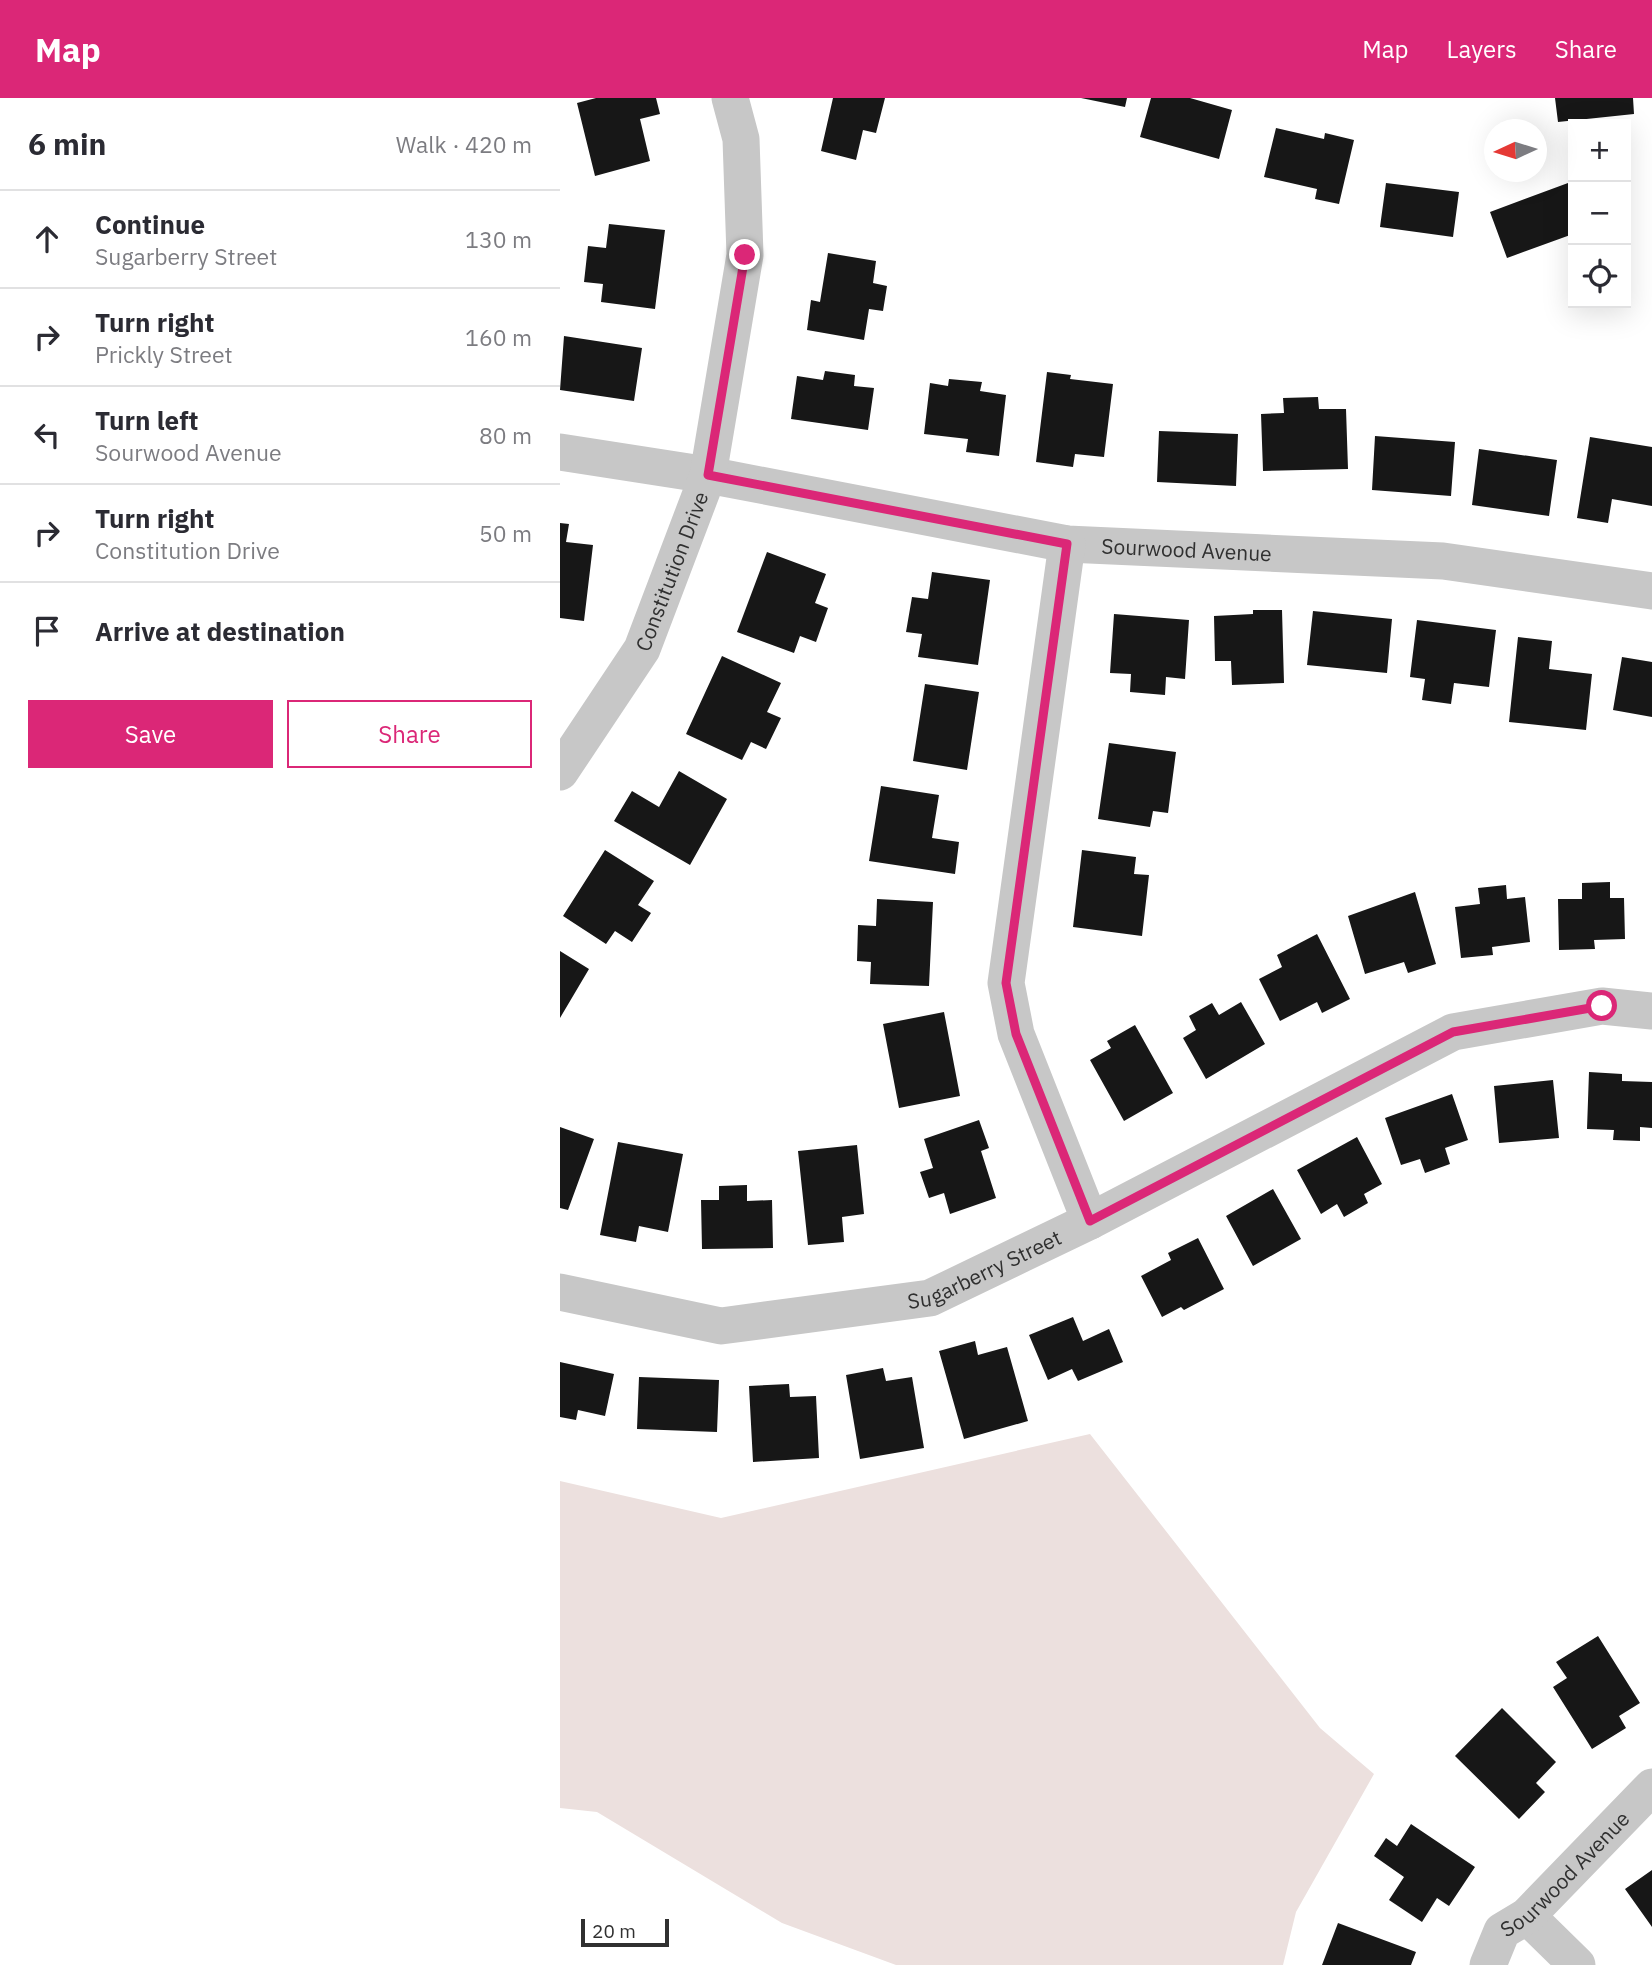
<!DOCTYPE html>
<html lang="en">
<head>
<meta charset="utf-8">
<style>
	body { margin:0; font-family:"IBM Plex Sans",sans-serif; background:#f2f2f3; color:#2b2b33 }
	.controls { position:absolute; right:21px; top:21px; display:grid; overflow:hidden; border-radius:0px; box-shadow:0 7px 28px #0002 }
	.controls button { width:63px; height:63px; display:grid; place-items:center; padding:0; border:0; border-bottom:2px solid #e1e1e2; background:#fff; color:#2b2b33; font:35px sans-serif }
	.compass { position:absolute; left:924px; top:21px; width:63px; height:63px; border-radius:50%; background:#fff; box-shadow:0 7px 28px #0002; rotate:266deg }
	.scale { position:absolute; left:21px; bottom:18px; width:88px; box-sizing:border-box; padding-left:7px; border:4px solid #303030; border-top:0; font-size:19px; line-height:24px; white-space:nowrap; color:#303030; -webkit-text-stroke:5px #fff; paint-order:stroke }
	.stop { position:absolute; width:21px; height:21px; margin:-16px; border:5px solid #db2777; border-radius:50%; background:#fff }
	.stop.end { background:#db2777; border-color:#fff; box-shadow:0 2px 7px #0008 }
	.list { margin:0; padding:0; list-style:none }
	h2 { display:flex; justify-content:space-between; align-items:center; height:91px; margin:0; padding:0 28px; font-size:30px }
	h2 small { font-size:23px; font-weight:400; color:#7c7c81 }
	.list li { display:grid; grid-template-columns:46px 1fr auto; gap:21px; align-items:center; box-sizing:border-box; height:98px; padding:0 28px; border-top:2px solid #e1e1e2 }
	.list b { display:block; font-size:26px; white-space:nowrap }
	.list p { margin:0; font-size:23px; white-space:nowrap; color:#7c7c81 }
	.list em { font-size:23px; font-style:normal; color:#7c7c81 }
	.actions { display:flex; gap:14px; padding:21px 28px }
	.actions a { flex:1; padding:16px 0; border:2px solid #db2777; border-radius:0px; text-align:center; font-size:24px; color:#db2777 }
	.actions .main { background:#db2777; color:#fff }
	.icon { flex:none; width:38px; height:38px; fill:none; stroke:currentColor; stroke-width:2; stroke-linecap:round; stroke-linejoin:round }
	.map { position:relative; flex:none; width:1092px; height:1867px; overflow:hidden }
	header { display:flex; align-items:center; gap:42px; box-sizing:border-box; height:98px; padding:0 35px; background:#db2777; color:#fff }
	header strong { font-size:33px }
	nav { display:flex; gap:38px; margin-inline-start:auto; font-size:24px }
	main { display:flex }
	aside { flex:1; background:#fff }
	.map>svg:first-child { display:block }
</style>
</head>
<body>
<header>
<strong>Map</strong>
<nav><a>Map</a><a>Layers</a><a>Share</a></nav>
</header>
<main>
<aside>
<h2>6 min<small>Walk · 420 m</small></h2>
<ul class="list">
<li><svg class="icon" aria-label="ahead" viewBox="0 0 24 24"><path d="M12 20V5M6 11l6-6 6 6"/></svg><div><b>Continue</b><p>Sugarberry Street</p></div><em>130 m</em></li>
<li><svg class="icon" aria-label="right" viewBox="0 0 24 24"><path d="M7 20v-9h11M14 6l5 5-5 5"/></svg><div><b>Turn right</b><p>Prickly Street</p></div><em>160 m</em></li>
<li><svg class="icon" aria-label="left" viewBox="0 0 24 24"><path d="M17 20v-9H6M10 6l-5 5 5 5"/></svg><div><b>Turn left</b><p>Sourwood Avenue</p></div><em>80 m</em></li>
<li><svg class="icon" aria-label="right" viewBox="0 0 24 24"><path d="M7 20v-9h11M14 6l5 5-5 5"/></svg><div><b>Turn right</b><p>Constitution Drive</p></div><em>50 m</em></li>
<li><svg class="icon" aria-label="arrive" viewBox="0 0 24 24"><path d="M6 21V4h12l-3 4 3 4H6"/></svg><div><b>Arrive at destination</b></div></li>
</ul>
<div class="actions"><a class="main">Save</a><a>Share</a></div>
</aside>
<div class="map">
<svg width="1092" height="1867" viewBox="0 0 1092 1867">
	<rect width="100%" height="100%" fill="#fff"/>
	<path fill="#ece0de" d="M530,1336L760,1630L814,1676L736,1814L723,1867H336L222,1825L37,1714L0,1710V1383L161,1420Z"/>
	<path fill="#171717" d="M36,0H96L100,16L80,21L90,63L35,78L17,5Z
		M273,0H325L316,35L303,32L296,62L261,53Z
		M521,0H567L565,9Z
		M591,0H630L672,12L659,61L580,39Z
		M995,0H1073L1074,16L998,24Z
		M716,30L764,41L765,35L794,42L779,106L755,101L757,91L704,79Z
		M826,85L899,94L893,139L820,129Z
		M1008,85L1013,98V136L947,160L930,114Z
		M49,126L105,132L95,211L41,204L43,186L24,184L28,148L46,150Z
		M268,155L316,163L313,185L327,188L323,213L309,211L304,242L247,232L251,202L260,204Z
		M4,238L82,250L74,303L0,292Z
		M265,273L295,277L294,288L314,290L308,332L231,321L237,278L263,282Z
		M487,274L511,277L510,281L553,286L544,359L515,356L513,369L476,364Z
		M389,281L422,284L420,293L446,297L439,358L406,354L408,341L364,336L370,285L388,288Z
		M758,299L759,311H786L788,371L703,373L701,316L724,315L723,300Z
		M599,333L678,336L676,388L597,384Z
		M815,338L895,344L891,398L812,392Z
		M1030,339L1092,349V408L1052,401L1048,425L1017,420Z
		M919,351L997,362L989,418L912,407Z
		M0,425L9,426L6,444L33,447L24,523L0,520Z
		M207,454L266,476L255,505L268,510L256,544L240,538L234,555L177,534Z
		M372,474L430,482L418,567L358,559L362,536L346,534L352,499L368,501Z
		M693,512H722L724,585L672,587L671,563H655L654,518L693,516Z
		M753,513L832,521L827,575L747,567Z
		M554,516L629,522L625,581L606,579L605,597L570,594L571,576L550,575Z
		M857,522L936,532L929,589L894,585L891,606L862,602L865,581L850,579Z
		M958,539L992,543L989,571L1032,576L1026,632L949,624Z
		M162,558L221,585L207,614L221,620L206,651L191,644L182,662L126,636Z
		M1062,559L1092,564V619L1053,612Z
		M365,586L419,594L407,672L353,663Z
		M549,645L616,654L608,715L593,713L590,729L538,721Z
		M119,673L167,701L130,767L54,723L72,693L99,709Z
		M321,688L379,697L372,740L399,744L395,776L309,763Z
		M45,752L94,783L78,807L91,815L72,844L55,833L46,846L3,818Z
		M522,752L576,759L574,776L589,777L582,838L513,829Z
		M1050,784V800H1064L1065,841L1034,842L1035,851L999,852L998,801H1022V785Z
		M946,787L947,801L965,799L970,844L932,849L933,857L901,860L895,809L920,806L918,790Z
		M855,794L876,866L848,875L844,864L805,876L788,818Z
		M317,801L373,804L369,888L310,886L311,864L297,863L298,827L316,828Z
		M757,836L790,901L762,915L757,904L720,923L699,881L722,869L717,857Z
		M0,853L29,871L0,920Z
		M681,904L705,946L646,981L623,940L636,932L629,918L652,905L659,917Z
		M384,914L400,998L339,1010L323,926Z
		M575,927L613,995L564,1023L530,962L551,950L547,943Z
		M1029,974L1062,976V983L1092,984V1030L1080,1029V1043L1053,1042L1054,1032L1027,1031Z
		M993,982L999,1040L939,1045L934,988Z
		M892,996L908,1042L885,1050L890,1066L865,1075L860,1061L841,1067L825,1020Z
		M419,1022L429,1050L421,1053L436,1100L390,1116L384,1095L369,1100L360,1074L373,1070L364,1041Z
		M0,1029L34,1041L8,1112L0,1110Z
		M797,1039L822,1086L804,1096L808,1105L784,1119L777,1106L761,1116L737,1072Z
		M58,1044L123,1056L108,1134L79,1128L76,1144L40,1137Z
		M297,1047L304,1116L282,1119L284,1144L248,1147L238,1053Z
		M187,1087V1103L212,1102L213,1150L142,1151L141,1102H159V1088Z
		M713,1091L741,1141L693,1168L666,1118Z
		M638,1140L664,1191L624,1212L621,1209L602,1219L581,1178L611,1162L608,1155Z
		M513,1219L523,1243L549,1231L563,1264L518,1283L512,1271L488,1282L469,1237Z
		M415,1243L418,1257L447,1249L468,1323L404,1341L379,1253Z
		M0,1264L54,1276L45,1318L18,1312L16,1322L0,1319Z
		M323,1270L326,1283L352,1279L364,1350L300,1361L286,1277Z
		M79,1279L159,1282L157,1334L77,1331Z
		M229,1286L230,1299L256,1298L259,1360L193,1364L189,1288Z
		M1038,1538L1080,1605L1059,1618L1066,1630L1032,1651L993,1589L1007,1580L996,1564Z
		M942,1610L996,1664L976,1685L985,1694L959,1721L895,1658Z
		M851,1726L915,1769L889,1808L877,1800L862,1824L829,1802L844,1779L814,1758L826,1740L837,1748Z
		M1092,1772V1829L1065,1791Z
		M778,1825L856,1854L851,1867H762Z"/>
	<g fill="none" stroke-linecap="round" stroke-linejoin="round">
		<g stroke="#c7c7c7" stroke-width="37">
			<path id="s1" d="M0,354L148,377L507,446L883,463L1092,493"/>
			<path d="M507,446L446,885L456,936L530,1123"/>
			<path id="s2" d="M0,674L82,551L148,377L185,157L181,41L170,0"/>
			<path id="s3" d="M0,1194L161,1228L370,1200L530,1123L893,934L1042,908L1092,913"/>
			<path d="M967,1818L1017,1867"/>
			<path id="s4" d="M928,1867L942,1833L967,1818L1092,1689"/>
		</g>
	</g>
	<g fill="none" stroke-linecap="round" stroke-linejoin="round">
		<path stroke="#db2777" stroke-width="9" d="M185,157L148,377L507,446L446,885L456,936L530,1123L893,934L1042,908"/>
	</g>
	<g text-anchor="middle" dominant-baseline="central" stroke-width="7" stroke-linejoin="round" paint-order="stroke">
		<g font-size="21" fill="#303030" stroke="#fff">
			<text stroke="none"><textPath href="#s1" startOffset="635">Sourwood Avenue</textPath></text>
			<text stroke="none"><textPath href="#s2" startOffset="231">Constitution Drive</textPath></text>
			<text stroke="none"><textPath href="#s3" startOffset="436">Sugarberry Street</textPath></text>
			<text stroke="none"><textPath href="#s4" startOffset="122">Sourwood Avenue</textPath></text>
		</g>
	</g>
</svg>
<div class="controls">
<button>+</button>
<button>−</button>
<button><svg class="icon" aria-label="locate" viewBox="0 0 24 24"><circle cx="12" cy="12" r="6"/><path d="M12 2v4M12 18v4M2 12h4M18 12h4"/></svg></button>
</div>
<svg class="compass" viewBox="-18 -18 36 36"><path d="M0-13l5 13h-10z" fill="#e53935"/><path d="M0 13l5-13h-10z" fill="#7c7c81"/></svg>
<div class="scale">20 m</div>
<div class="stop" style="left:1042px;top:908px"></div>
<div class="stop end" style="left:185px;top:157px"></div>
</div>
</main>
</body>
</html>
